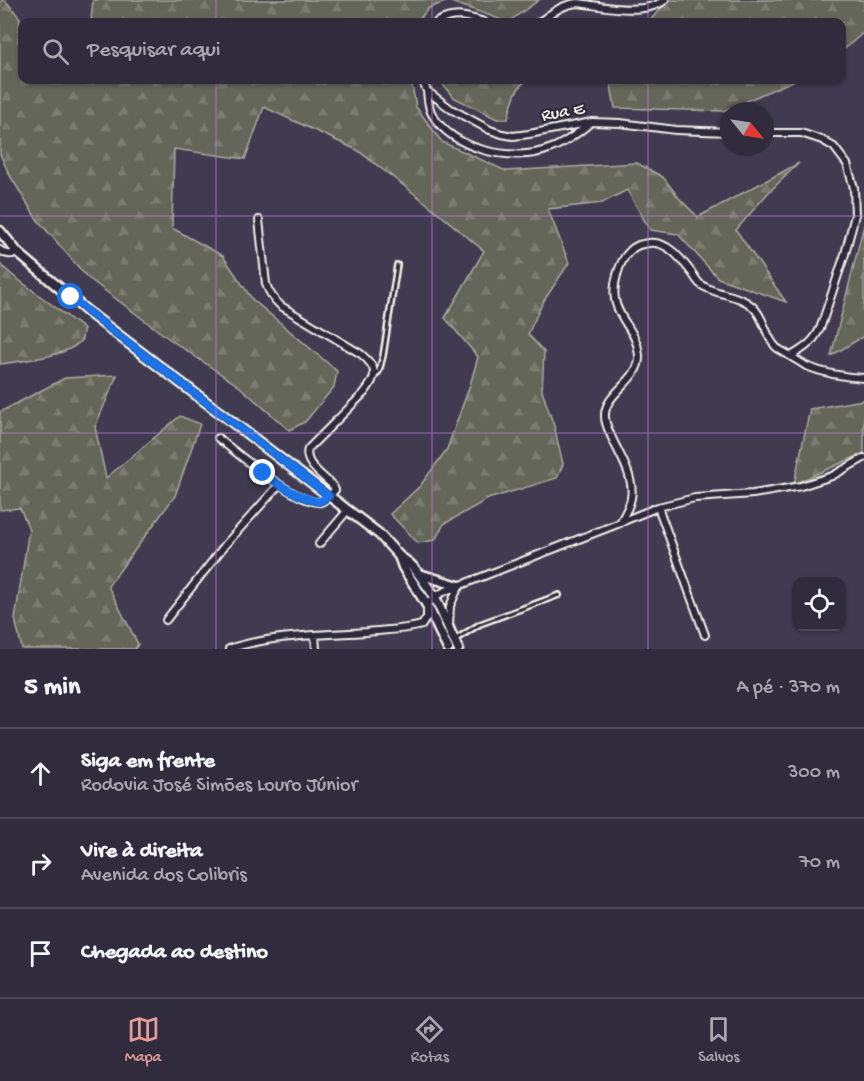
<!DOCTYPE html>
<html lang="pt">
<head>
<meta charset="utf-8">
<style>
	body { margin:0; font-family:"Gochi Hand",sans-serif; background:#3d3848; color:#f1f3f6 }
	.controls { position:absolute; right:18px; bottom:18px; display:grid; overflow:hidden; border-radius:12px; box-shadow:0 2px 4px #0004 }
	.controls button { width:54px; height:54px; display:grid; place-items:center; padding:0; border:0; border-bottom:2px solid #4c4857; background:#312c3d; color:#f1f3f6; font:30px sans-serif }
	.compass { position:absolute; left:720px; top:102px; width:54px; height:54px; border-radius:50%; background:#312c3d; box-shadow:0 2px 4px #0004; rotate:120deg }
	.stop { position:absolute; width:18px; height:18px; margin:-14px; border:4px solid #1a73e8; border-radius:50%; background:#fff }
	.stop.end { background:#1a73e8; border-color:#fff; box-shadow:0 2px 6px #0008 }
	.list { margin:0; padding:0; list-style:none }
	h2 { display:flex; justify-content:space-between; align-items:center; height:78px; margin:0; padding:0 24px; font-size:26px }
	h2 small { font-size:20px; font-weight:400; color:#a8a7b0 }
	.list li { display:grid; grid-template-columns:39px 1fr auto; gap:18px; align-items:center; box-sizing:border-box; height:90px; padding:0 24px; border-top:2px solid #4c4857 }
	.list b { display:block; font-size:22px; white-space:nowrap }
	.list p { margin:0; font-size:20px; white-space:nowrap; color:#a8a7b0 }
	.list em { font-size:20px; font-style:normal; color:#a8a7b0 }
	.icon { flex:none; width:33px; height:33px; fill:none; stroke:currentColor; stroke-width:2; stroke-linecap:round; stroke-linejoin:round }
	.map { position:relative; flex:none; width:864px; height:649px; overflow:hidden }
	.search { position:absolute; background:#312c3d; box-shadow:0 2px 4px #0004; left:18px; right:18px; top:18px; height:66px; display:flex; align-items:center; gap:15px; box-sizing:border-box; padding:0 21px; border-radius:12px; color:#a8a7b0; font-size:22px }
	.sheet { height:348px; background:#312c3d }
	nav { display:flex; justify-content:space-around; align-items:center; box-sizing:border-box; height:84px; border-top:2px solid #4c4857; background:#312c3d; font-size:16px; color:#a8a7b0 }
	nav a { display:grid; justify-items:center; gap:3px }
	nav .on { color:#e69b98 }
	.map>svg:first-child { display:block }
</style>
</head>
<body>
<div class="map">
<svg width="864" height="649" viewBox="0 0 864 649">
	<defs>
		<pattern id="forest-firs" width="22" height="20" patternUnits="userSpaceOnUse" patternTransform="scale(1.5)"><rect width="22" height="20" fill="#636658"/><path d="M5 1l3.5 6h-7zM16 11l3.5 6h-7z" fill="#7a7c70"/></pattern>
	</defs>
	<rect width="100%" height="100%" fill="#413b51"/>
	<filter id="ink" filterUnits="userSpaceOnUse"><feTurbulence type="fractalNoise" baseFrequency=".0167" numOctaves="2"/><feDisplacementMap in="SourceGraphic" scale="12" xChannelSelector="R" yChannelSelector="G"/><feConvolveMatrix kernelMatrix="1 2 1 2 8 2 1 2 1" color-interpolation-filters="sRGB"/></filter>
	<g filter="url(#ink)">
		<path fill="url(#forest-firs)" stroke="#acaca0" stroke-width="1.5" d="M2,0H5L20,18L18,42L22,45V80H411L416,107L442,142L506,171L637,163L663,177L679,198L698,217L799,163L767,194L736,230L786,302L718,278L678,234L650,230L627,190L602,203L548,209L569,263L543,302L528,334L544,352L542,391L554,426L563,464L557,478L488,499L444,524L435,540L418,543L390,514L420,486L447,449L470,385L478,357L445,318L484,251L425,202L357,150L264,107L245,159L174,149L172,228L223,256L252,299L337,371L334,387L305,422L289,430L240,387L168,338L87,277L36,218L9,174L0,154V4Z
			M93,0H539L508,22L448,1L429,8L417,22H91Z
			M670,0H864V32L842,51V22H640L649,21Z
			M439,80H528C515,86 511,106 508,119H497L453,97Z
			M610,80H795L723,111L615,108Z
			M864,225V336L831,356Z
			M0,264L11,274L84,329C83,330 82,338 82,339C70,357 20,361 0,364Z
			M117,375L95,427L106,478L180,416L200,424L175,496L108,586L138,644L135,649H22L15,619L29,529L20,508L0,510V412L65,378Z
			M864,400V453L794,484L810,409Z"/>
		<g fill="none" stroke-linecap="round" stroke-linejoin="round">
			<g stroke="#f4f1e8" stroke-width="8">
				<path id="lane" d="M376,375L379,371L383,356L397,265
					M456,639L480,624L559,595"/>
			</g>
			<g stroke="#f4f1e8" stroke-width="10">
				<path id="street" d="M437,22C454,13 467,16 484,22
					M539,22C551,14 562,4 578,3C603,6 644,16 665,0
					M422,80L427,91L451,109L490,130L502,134L513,136L529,134L592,122L620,123L676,130L729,132
					M427,91C428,99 428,107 432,114C452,150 513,163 549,149C564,144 577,134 589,124
					M765,133H801L822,140L834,147L847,164L854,188L855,215L845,254L821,326C815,341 805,348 791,356
					M0,250C6,255 10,255 18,253
					M218,438C236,452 299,506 321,502C327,500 331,494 335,490L333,486C324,476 303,464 308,449L364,393C378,376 378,368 361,354L281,306C273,299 269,293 266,284L259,220
					M658,507L705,635
					M621,522L658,507L695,498L753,494L801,486L832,476L864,458
					M319,544L348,510
					M166,620L225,545L279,485
					M422,625L427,617V605L435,597L443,592L620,523C624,515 630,506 631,498C635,478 620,456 612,438C609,431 605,424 605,417C603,393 641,381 639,355C637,324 605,315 617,275C619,268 623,257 629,252C635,245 641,244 649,243C668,241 681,259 692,273C694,276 697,281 700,284C716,296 738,293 753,307C765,318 765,336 776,347C778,349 784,352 787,354C793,358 800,362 806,366C823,373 845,377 864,378
					M449,625L450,606L459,586
					M315,635L316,649
					M229,649C270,635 324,635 367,632C385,630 404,630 422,625"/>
			</g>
			<g stroke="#f4f1e8" stroke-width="13">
				<path id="secondary" d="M0,231L18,253L88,312L379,534L399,556L409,563L415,569L435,597L458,649
					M399,556L403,567L427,605L448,649
					M419,574L459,586"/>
			</g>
			<use href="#lane" stroke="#2f2a3d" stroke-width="3"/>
			<use href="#street" stroke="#2f2a3d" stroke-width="6"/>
			<use href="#secondary" stroke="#2f2a3d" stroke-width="8"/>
		</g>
	</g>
	<g fill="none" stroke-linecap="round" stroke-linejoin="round" filter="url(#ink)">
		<path stroke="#1a73e8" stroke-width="8" d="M71,297L88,312L329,496L319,502C298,497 280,486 263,473"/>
	</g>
	<path fill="none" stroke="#ab7bcf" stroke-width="1.5" stroke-opacity="0.55" d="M216,0V22M432,0V22M648,0V22M216,80V649M432,80V649M648,80V649M0,216H864M0,433H864"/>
	<g text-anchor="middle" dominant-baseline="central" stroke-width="4.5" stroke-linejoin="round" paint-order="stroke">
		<g font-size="18" fill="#f4f1e8" stroke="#2f2a3d">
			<text transform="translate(563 113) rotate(-10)">Rua E</text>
		</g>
	</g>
</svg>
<div class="controls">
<button><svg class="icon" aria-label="locate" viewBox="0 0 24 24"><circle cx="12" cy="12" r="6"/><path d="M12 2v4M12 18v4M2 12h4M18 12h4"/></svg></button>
</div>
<svg class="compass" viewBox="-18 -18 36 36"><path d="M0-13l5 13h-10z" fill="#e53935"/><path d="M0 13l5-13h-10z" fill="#a8a7b0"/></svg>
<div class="stop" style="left:71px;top:297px"></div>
<div class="stop end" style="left:263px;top:473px"></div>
<div class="search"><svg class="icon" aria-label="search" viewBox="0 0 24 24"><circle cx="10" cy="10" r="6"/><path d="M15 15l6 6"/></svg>Pesquisar aqui</div>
</div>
<section class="sheet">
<h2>5 min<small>A pé · 370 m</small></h2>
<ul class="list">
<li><svg class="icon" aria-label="ahead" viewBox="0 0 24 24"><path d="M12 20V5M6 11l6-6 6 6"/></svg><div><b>Siga em frente</b><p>Rodovia José Simões Louro Júnior</p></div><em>300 m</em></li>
<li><svg class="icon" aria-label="right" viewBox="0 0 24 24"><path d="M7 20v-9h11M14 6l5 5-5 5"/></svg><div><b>Vire à direita</b><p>Avenida dos Colibris</p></div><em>70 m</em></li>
<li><svg class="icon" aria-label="arrive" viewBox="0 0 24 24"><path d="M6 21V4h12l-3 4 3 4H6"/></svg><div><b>Chegada ao destino</b></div></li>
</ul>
</section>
<nav>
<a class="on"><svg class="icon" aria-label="map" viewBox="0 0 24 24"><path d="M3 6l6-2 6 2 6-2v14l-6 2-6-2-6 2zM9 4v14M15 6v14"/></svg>Mapa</a>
<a><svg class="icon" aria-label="directions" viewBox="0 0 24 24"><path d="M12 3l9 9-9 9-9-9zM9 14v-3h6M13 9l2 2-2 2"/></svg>Rotas</a>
<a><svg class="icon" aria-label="saved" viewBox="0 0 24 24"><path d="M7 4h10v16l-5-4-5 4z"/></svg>Salvos</a>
</nav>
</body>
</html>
